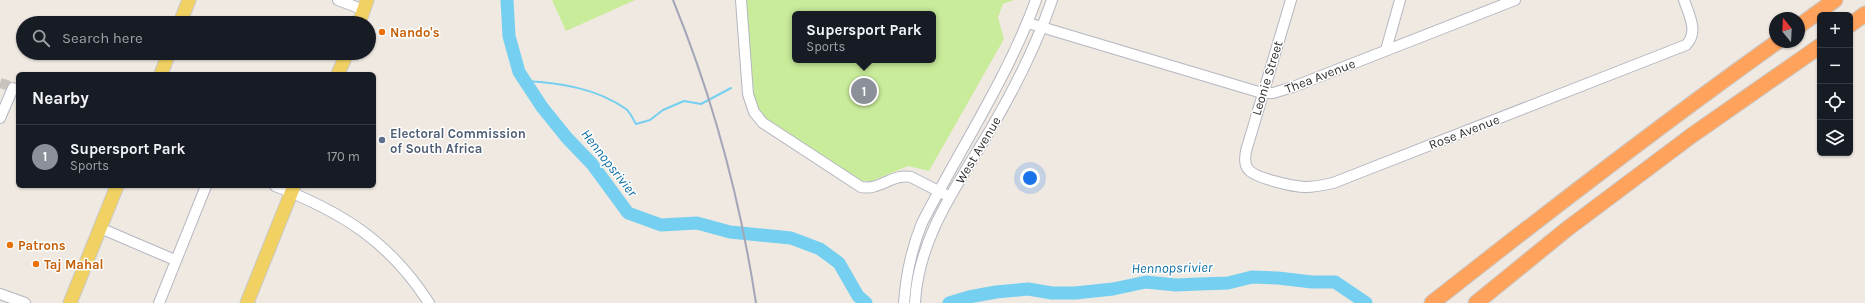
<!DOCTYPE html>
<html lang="en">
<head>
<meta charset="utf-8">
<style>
	body { margin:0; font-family:Karla,sans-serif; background:#20242c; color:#f1f3f6 }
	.controls { position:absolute; right:12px; top:12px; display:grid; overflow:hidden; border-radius:6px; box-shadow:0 1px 3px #0004 }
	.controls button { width:36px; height:36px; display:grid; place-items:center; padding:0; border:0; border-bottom:1px solid #363941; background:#171b24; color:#f1f3f6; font:20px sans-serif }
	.compass { position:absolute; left:1769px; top:12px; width:36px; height:36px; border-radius:50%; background:#171b24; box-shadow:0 1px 3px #0004; rotate:342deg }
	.you { position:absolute; left:1030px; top:178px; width:14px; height:14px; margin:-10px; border:3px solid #fff; border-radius:50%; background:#1a73e8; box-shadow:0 0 0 6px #1a73e833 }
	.badge { display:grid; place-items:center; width:26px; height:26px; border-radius:50%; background:#8c9099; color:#fff; font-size:13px; font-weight:700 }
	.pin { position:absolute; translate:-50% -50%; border:2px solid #fff; box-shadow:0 1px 4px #0006 }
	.popup { position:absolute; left:792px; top:11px; width:144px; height:52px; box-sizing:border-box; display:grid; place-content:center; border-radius:6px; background:#171b24; filter:drop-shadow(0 1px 3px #0005); font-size:13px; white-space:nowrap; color:#9ea1a6 }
	.popup b { font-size:15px; color:#f1f3f6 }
	.popup::after { content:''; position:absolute; left:50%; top:100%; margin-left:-8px; border:8px solid transparent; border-top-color:#171b24 }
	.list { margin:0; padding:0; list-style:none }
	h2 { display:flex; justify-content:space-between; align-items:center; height:52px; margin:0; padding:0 16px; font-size:17px }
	h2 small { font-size:13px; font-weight:400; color:#9ea1a6 }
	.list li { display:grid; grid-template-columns:26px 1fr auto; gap:12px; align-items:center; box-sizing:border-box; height:64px; padding:0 16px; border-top:1px solid #363941 }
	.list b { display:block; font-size:15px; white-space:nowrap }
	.list p { margin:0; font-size:13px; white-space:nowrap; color:#9ea1a6 }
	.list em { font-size:13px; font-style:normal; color:#9ea1a6 }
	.icon { flex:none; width:22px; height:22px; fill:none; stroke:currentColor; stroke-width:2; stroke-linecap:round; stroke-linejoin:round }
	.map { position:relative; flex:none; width:1865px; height:303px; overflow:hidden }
	.search { position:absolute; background:#171b24; box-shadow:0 1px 3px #0004; left:16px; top:16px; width:360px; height:44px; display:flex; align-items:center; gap:10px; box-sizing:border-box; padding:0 14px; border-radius:22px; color:#9ea1a6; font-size:15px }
	.panel { position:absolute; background:#171b24; box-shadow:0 1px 3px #0004; left:16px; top:72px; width:360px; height:116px; border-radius:6px }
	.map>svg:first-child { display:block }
</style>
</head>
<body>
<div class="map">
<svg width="1865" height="303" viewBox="0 0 1865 303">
	<rect width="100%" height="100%" fill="#efe9e1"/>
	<path fill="#c9ec9a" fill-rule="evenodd" d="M552,0H635L566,31Z
		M737,0H1014L1003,4L998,17L1004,39L929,171L908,166L872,181H862L851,176L765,119C757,107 753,98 753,84H744ZM795,14H933V60H795Z"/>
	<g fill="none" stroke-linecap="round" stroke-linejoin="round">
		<path stroke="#75cff0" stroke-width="2" d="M525,81C560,83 596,88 626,109C630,112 633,119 636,124L650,120L663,110L684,101L701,104L731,88"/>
		<path stroke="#75cff0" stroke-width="13" d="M507,0L509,36L519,72L542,107L567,138L592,164L628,213L661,225L697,223L730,232L791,238L820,249L839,263L858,296L866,303
			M949,303L969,297L996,292L1028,289L1052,293H1075L1113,289L1146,282L1176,285L1199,284L1228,283L1252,277L1278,278L1312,282H1335L1366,303"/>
		<path stroke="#c8c4bd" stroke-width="10" stroke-dasharray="10 5" stroke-linecap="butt" d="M0,83L10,86"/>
		<g stroke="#b4b7c1" stroke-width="12">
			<path id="minor" d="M338,0L364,10
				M741,0L748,94L754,112L763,123L861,187C879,191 893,173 911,177L950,197
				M1291,0L1246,151C1245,157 1244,164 1248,169C1254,178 1294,187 1306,187C1315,187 1324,185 1333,183L1686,45C1699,32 1689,15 1684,0
				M1028,23L1262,93H1273L1293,87L1515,0
				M1386,50L1400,0
				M0,118L13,88
				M275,186C342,212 389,241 429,303
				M100,228L175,260
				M0,294L25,303
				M159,303L206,186
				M904,303C906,275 911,250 922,223C960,149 1007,79 1036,0
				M915,303C918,238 957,186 989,132C1014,90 1036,46 1052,0"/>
		</g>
		<g stroke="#c9c9c9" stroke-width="15">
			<path id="major" d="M180,23L189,0
				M359,23L367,0
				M161,74L169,53
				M338,74L347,53
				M70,303L117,186
				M247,303L294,186"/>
		</g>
		<g stroke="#c9c9c9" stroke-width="17">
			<path id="highway" d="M1850,25L1865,14
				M1799,26L1835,0
				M1432,303C1545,214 1659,126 1777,42
				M1476,303L1567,229L1691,136L1820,46"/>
		</g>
		<use href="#minor" stroke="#fff" stroke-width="10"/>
		<use href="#major" stroke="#f2d163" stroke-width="13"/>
		<use href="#highway" stroke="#ffa35c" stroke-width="15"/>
		<path stroke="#a3a6b8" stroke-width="2" d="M673,0C713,98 740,198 756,303"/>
	</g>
	<g fill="#e8710a" stroke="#fff" stroke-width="1.5">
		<circle cx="382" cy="32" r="4"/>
		<circle cx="10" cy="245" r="4"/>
		<circle cx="36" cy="264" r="4"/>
	</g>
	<circle fill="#5c6f8a" stroke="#fff" stroke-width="1.5" cx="382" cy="140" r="4"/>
	<g text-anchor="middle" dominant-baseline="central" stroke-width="3" stroke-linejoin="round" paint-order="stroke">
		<g font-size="13" font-weight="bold" fill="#c56008" stroke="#fff" text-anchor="start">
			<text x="390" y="32">Nando's</text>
			<text x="18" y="245">Patrons</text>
			<text x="44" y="264">Taj Mahal</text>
		</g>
		<g font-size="13" fill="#2e2e2e" stroke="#fff">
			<text transform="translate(1320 76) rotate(-21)">Thea Avenue</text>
			<text transform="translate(1267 78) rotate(-73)">Leonie Street</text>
			<text transform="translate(1464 132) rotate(-21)">Rose Avenue</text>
			<text transform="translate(978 150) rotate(-59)">West Avenue</text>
		</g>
		<g font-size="13" font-weight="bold" fill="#4e5e75" stroke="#fff" text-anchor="start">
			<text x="390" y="133">Electoral Commission<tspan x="390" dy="15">of South Africa</tspan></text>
		</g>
		<g font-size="14" font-style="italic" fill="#0d6fa3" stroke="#fff">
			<text transform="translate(609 163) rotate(52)">Hennopsrivier</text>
			<text transform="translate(1172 268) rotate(-1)">Hennopsrivier</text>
		</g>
	</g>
</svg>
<div class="controls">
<button>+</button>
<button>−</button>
<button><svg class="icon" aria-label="locate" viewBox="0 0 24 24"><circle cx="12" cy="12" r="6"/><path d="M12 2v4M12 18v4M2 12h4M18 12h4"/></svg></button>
<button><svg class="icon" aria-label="layers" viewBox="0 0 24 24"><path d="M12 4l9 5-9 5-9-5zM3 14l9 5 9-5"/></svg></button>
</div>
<svg class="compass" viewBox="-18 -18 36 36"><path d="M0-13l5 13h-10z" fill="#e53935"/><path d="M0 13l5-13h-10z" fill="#9ea1a6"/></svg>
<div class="you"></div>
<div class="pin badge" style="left:864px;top:91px">1</div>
<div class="popup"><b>Supersport Park</b>Sports</div>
<div class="search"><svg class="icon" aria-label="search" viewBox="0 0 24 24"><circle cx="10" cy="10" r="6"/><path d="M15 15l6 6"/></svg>Search here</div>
<section class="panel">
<h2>Nearby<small></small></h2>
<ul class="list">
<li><span class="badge">1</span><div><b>Supersport Park</b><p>Sports</p></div><em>170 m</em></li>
</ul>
</section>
</div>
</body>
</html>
